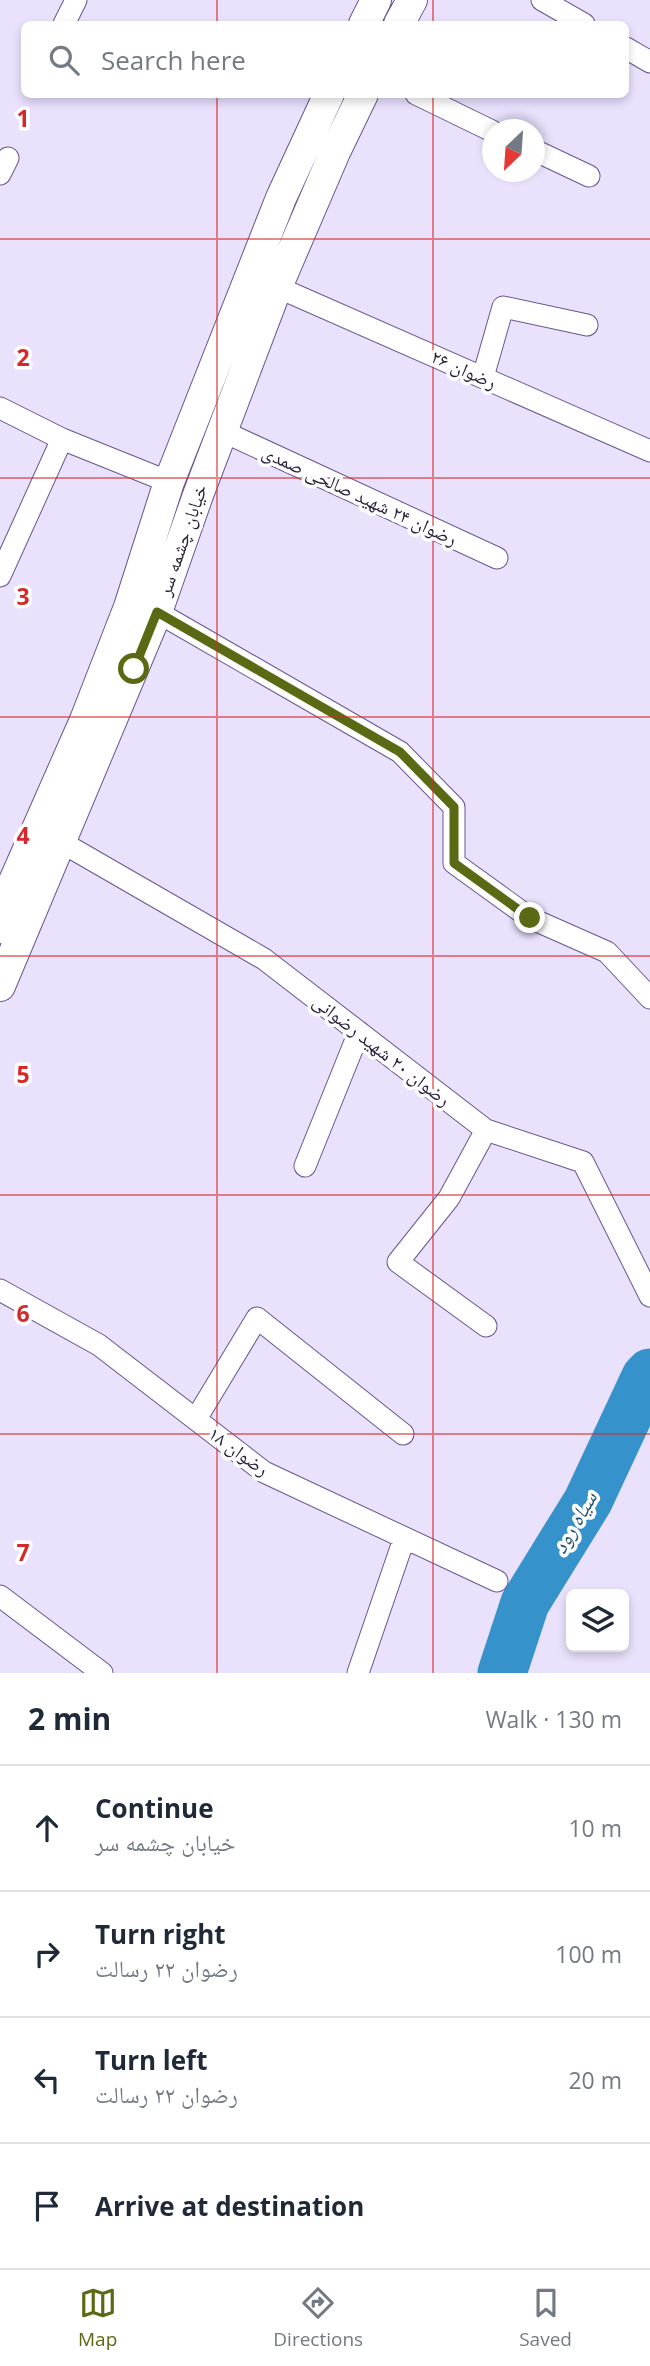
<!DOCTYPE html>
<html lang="en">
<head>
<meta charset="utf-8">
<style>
	body { margin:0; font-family:"Open Sans","Noto Naskh Arabic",sans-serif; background:#f6f6f7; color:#1f2937 }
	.controls { position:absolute; right:21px; bottom:21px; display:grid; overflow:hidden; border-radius:10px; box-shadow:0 4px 10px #0003 }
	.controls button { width:63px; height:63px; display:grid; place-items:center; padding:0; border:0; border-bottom:2px solid #e0e1e3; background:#fff; color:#1f2937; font:35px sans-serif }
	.compass { position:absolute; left:482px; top:119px; width:63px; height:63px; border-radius:50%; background:#fff; box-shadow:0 4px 10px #0003; rotate:205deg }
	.stop { position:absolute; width:21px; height:21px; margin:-16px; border:5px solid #5a6913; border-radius:50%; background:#fff }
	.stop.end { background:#5a6913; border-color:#fff; box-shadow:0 2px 7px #0008 }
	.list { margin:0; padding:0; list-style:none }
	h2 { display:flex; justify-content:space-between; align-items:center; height:91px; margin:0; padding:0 28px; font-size:30px }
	h2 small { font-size:23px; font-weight:400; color:#747a83 }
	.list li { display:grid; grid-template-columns:46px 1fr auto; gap:21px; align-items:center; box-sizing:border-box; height:126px; padding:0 28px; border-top:2px solid #e0e1e3 }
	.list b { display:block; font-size:26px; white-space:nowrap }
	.list p { margin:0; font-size:23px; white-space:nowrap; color:#747a83 }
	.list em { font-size:23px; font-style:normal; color:#747a83 }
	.icon { flex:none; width:38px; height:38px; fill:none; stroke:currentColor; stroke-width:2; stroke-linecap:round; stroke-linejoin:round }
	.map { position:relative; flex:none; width:650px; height:1673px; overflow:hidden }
	.search { position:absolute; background:#fff; box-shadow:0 4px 10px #0003; left:21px; right:21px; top:21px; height:77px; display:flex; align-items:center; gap:18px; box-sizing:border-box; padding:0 24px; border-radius:10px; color:#747a83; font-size:26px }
	.sheet { height:595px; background:#fff }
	nav { display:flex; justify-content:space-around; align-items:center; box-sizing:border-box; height:98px; border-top:2px solid #e0e1e3; background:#fff; font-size:19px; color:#747a83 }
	nav a { display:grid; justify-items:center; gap:4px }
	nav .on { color:#5a6913 }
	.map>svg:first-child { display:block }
</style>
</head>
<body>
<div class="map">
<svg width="650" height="1673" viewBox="0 0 650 1673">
	<rect width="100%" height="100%" fill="#eae1fd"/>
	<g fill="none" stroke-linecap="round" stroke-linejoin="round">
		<path stroke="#3592cb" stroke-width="49" d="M502,1673L525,1603L588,1501L646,1377L650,1373"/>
		<g stroke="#6a5490" stroke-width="23">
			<path id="street" d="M542,0L584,24
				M64,24L76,0
				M626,48L650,62
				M416,94L492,131
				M534,150L589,176
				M0,174L8,158
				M277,287L650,451
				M483,377L503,307L587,325
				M0,408L62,439
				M222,431L497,558
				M0,576L62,439L169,482
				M157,612L400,752L454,807V863L530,918L607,952L650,998
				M61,842L264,959L486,1130L583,1162L650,1296
				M0,931L18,940
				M486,1130L449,1198L398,1262L486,1326
				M305,1166L359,1032
				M0,1290L99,1345L264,1472L497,1581
				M196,1419L257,1318L403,1434
				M0,1596L102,1673
				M358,1673L404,1539"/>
		</g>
		<g stroke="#6a5490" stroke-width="32">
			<path id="secondary" d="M364,24L376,0
				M399,24L412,0
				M0,913L85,720L129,607L169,482L281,198L329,94
				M0,986L157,612L198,495L277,287L335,152L363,94"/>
		</g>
		<use href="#street" stroke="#fff" stroke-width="21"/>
		<use href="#secondary" stroke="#fff" stroke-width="30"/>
	</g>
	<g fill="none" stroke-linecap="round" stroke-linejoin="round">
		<path stroke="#5a6913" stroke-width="9" d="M134,669L157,612L400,752L454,807V863L530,918"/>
	</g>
	<path fill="none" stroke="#d62828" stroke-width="2" stroke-opacity="0.55" d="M217,0V24M433,0V24M217,94V1673M433,94V1673M0,239H650M0,478H650M0,717H650M0,956H650M0,1195H650M0,1434H650"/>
	<g text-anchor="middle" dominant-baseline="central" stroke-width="7" stroke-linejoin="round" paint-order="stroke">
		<g font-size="19" fill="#2a213a" stroke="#fff">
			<text transform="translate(464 369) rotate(24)">رضوان ۲۶</text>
			<text transform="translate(360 495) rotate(25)">رضوان ۲۴ شهید صالحی صمدی</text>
			<text transform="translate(182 540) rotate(-71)">خیابان چشمه سر</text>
			<text transform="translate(382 1050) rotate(38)">رضوان ۲۰ شهید رضوانی</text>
			<text transform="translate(239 1451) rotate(36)">رضوان ۱۸</text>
		</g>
		<g font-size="21" font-style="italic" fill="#275675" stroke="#fff">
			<text transform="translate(574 1522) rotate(-60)">سیاه رود</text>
		</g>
	</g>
	<g font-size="23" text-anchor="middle" font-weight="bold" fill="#d62828" stroke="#fff" stroke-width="7" stroke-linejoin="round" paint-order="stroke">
		<text x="23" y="127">1</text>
		<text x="23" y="366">2</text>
		<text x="23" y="605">3</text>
		<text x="23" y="844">4</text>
		<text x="23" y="1083">5</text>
		<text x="23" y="1322">6</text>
		<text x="23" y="1561">7</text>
	</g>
</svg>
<div class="controls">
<button><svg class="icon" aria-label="layers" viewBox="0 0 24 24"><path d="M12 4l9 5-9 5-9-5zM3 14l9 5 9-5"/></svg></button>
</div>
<svg class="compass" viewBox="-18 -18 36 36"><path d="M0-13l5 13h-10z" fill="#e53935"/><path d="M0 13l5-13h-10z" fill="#747a83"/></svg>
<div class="stop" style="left:134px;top:669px"></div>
<div class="stop end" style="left:530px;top:918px"></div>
<div class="search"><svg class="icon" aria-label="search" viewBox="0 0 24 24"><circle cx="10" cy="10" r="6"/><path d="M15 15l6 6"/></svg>Search here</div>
</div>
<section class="sheet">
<h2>2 min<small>Walk · 130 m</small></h2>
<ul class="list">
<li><svg class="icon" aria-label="ahead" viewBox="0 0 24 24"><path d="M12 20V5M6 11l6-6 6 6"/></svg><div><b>Continue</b><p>خیابان چشمه سر</p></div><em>10 m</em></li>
<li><svg class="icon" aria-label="right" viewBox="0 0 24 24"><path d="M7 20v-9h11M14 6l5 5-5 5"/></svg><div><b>Turn right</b><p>رضوان ۲۲ رسالت</p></div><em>100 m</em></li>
<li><svg class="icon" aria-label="left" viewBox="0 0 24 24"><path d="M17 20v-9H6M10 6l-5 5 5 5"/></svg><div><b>Turn left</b><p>رضوان ۲۲ رسالت</p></div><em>20 m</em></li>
<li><svg class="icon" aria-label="arrive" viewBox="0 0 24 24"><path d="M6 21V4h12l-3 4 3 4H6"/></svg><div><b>Arrive at destination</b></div></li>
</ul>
</section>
<nav>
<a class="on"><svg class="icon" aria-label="map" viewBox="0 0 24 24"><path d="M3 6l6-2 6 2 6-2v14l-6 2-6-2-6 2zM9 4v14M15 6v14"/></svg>Map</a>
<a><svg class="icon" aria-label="directions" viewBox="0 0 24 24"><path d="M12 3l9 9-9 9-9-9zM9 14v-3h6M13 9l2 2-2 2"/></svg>Directions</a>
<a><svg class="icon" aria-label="saved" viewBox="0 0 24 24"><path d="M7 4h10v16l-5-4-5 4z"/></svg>Saved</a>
</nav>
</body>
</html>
